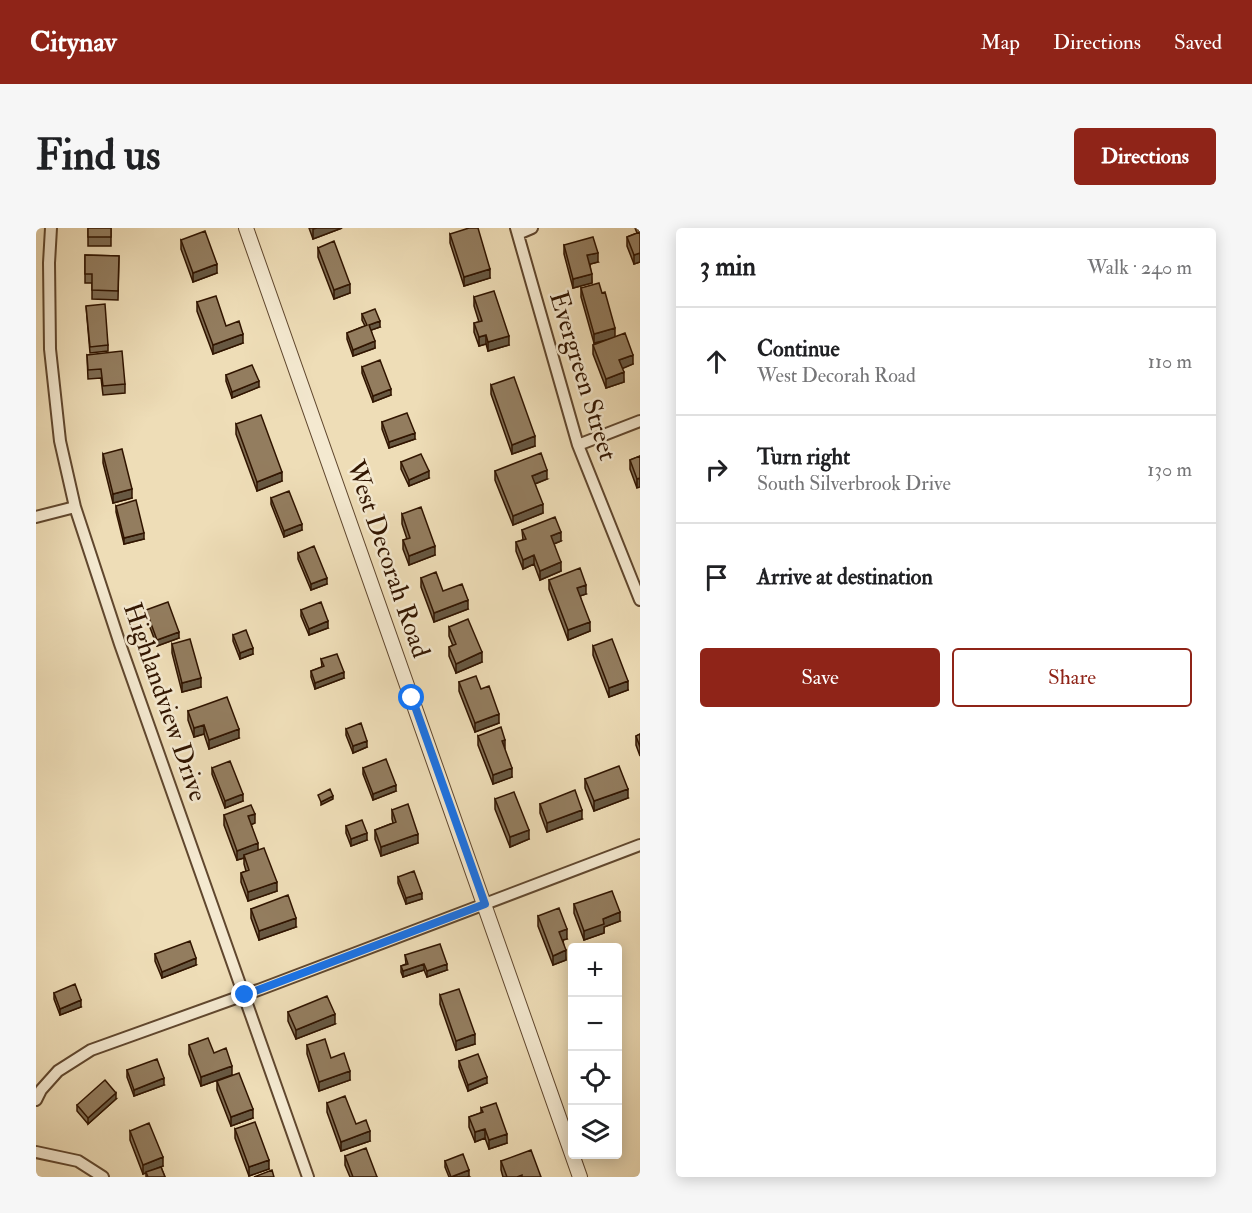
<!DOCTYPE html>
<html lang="en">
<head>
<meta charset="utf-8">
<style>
	body { margin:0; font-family:"IM FELL Double Pica",serif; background:#f6f6f6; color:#202124 }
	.controls { position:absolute; right:18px; bottom:18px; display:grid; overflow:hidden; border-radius:6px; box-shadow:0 3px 15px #0003 }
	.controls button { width:54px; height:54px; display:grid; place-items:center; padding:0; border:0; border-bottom:2px solid #e0e0e0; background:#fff; color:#202124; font:30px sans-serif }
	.stop { position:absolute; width:18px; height:18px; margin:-14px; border:4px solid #1a73e8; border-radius:50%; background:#fff }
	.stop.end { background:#1a73e8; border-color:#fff; box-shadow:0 2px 6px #0008 }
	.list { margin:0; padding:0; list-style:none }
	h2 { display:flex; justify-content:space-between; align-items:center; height:78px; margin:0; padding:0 24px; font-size:26px }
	h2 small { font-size:20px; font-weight:400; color:#757577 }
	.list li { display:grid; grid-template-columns:39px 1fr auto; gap:18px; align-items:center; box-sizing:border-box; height:108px; padding:0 24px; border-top:2px solid #e0e0e0 }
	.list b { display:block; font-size:22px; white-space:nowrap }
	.list p { margin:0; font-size:20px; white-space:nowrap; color:#757577 }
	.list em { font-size:20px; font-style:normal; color:#757577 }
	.actions { display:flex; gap:12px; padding:18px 24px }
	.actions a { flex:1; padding:14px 0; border:2px solid #8f2418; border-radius:6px; text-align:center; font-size:21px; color:#8f2418 }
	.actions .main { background:#8f2418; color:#fff }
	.icon { flex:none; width:33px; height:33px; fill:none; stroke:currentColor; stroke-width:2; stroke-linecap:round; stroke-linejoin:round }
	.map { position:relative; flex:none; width:604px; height:949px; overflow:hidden; border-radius:6px }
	header { display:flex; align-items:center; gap:36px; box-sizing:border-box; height:84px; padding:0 30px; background:#8f2418; color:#fff }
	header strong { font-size:28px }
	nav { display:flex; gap:33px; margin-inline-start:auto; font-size:21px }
	.intro { display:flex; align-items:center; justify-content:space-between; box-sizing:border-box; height:144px; padding:0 36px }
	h1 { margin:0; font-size:42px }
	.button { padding:15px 27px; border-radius:6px; background:#8f2418; color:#fff; font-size:21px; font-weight:700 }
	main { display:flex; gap:36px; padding:0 36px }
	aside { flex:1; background:#fff; border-radius:6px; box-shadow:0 3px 15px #0003 }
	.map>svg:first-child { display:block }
</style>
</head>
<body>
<header>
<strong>Citynav</strong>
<nav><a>Map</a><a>Directions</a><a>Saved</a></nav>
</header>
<div class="intro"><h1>Find us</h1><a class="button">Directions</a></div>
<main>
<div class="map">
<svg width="604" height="949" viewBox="0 0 604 949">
	<rect width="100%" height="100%" fill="#eeddb7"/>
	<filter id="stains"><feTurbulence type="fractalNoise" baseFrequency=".00333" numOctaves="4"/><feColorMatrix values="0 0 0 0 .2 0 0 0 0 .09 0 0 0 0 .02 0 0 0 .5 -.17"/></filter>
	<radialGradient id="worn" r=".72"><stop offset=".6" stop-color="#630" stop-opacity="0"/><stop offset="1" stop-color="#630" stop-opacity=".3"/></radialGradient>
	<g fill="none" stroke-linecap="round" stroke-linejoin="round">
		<g stroke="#60472e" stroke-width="14">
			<path id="minor" d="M15,0L13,35L14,121L24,213L39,279L84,416L272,949
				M480,0L542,217L604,372
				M482,6L496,0
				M542,217L604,193
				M0,289L39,279
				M0,872L5,862L22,843L55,822L225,761L604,617
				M0,924L42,933L67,949"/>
		</g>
		<g stroke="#60472e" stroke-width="16">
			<path id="tertiary" d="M210,0L544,949"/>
		</g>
		<use href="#minor" stroke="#f4e9d0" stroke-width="10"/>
		<use href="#tertiary" stroke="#f4e9d0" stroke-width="14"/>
	</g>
	<path fill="#7e6c52" stroke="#311500" stroke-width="1.5" d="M52,0H75V18H52Z
		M273,0H306L277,11Z
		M599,0H604V34L598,36L591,18V9L601,5Z
		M414,6L454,50L428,58L414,15Z
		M145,12L181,45L157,54L145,21Z
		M528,17L562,34L554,36L556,55L537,60L528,26Z
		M282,20L314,65L298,71L282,29Z
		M49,27L83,28L82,72L56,71V55H49Z
		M545,60L597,136L586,140L588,154L570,160L557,126V117L571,112L558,115L545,69Z
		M438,69L473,117L452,123L450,116L443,118L438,104V95L443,94L438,78Z
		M161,74L190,98L207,115L177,126L161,83Z
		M50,78L72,117V123L54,125Z
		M326,86L344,99L335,102L339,120L317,128L311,111V105L329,98L326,92Z
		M51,127L89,156V165L67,167L65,150L52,151Z
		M326,139L355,167L337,174L326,145Z
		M190,147L223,159L196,170L190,153Z
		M455,157L499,218L476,226L455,166Z
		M346,194L379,211L353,220L346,201Z
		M200,196L246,253L221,263L200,206Z
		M67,226L96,270L77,275L67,235Z
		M604,228L601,260L594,241V232Z
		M365,234L393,250L373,258L365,241Z
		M459,243L511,251L499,256L507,285L477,297L459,252Z
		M235,270L266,302L248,309L235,276Z
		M80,278L108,311L88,316L80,284Z
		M366,286L399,327L373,337L367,321V312L371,311L366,296Z
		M486,302L525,313L518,316L525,343L504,352L498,336L487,341L480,323V314L487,312Z
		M262,325L291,356L275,362L262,331Z
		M385,350L407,363L432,381L398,394L385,359Z
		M513,352L550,366L544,368L554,403L532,412L513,361Z
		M110,382L143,410L121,418L110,389Z
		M265,382L292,400L273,407L265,388Z
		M413,399L446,434L420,445L413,428V419L417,418L413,408Z
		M197,407L217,426L204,431L197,413Z
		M136,416L165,459L146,464L136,425Z
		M557,418L592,462L573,469L557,427Z
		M285,431L308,450L279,461L275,449V443L286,439Z
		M423,454L445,461L463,495L439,504L423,463Z
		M152,483L203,510L173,521L168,506L158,509L152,492Z
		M310,501L331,519L317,525L310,507Z
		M604,506V528L600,517V508Z
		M442,508L476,549L457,556L442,517Z
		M176,540L207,573L189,580L176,546Z
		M327,540L360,563L337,572L327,546Z
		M549,551L592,570L558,583L549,560Z
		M459,571L493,611L474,619L459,581Z
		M504,576L546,591L511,604L504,585Z
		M356,582L382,615L345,628L339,611V602L357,595L356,591Z
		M188,587L219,595L215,596L222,622L241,663L212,673L205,654V645L210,643L208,636V630L201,632L188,597Z
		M310,598L331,612L315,618L310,605Z
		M362,649L386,671L370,676L362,655Z
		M538,676L584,693L568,699V705L548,712L538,685Z
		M215,681L260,699L223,712L215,690Z
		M502,688L531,711L527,712L530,732L517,737L502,698Z
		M119,726L160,737L126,750L119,733Z
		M369,727L411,742L391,749L388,742L367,749L365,744V738L370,736Z
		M18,765L45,779L24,787L18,771Z
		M404,767L439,816L420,822L404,776Z
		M537,769V787L534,779V770Z
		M252,784L299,796L260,811L252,793Z
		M153,817L178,825L196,847L165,858L153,826Z
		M271,817L295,830L314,852L283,863L271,826Z
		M423,833L451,855L432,863L423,839Z
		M91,842L128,857L98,868L91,849Z
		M181,853L217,890L195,898L181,862Z
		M80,871L52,896L41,883V877Z
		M291,875L334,913L305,923L291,884Z
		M445,880L471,915L453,921L449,910L439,914L433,899V889L445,885Z
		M199,901L233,941L213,948L199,910Z
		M94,903L127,938L125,939L129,949H110V945L107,946L94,912Z
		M309,928L341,949H314L309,937Z
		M409,933L433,948L413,949L409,939Z
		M465,933L505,949H467L465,942Z"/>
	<path fill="#675842" stroke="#311500" stroke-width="1.5" d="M281,0H306L277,11V1Z
		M562,25V34L551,37V27Z
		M604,25V34L598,36V27Z
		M181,36V45L157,54V45Z
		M454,41V50L428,58V49Z
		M556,46V55L537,60V51Z
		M314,56V65L298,71V62Z
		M344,93V99L333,103V97Z
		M579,100V110L558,115V106Z
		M207,106V115L177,126V117Z
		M450,107V116L443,118V109Z
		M473,108V117L452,123V114Z
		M339,113V120L317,128V122Z
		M597,127V136L583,142V132Z
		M588,144V154L570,160V151Z
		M223,153V159L196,170V164Z
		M355,161V167L337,174V168Z
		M379,205V211L353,220V214Z
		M499,208V218L476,226V217Z
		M511,242V251L496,257V248Z
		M393,243V250L373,258V252Z
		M246,244V253L221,263V254Z
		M604,250V259L601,260V251Z
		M96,261V270L77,275V266Z
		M507,276V285L477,297V288Z
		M266,296V302L248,309V303Z
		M525,304V313L515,317V308Z
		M108,305V311L88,316V310Z
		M399,318V327L373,337V328Z
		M498,327V336L487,341V332Z
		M525,334V343L504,352V343Z
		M291,350V356L275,362V356Z
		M550,357V366L541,369V360Z
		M432,372V381L398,394V385Z
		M292,393V400L273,407V401Z
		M554,394V403L532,412V402Z
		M143,404V410L121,418V412Z
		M217,420V426L204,431V425Z
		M446,424V434L420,445V436Z
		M308,444V450L279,461V455Z
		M165,450V459L146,464V455Z
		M592,453V462L573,469V460Z
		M463,486V495L439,504V495Z
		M168,497V506L158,509V500Z
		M203,501V510L173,521V512Z
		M469,512V521L466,513Z
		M331,513V519L317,525V518Z
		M476,540V549L457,556V547Z
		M360,557V563L337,572V566Z
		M592,561V570L558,583V573Z
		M207,566V573L189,580V573Z
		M297,568V571L285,577V574Z
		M546,582V591L511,604V595Z
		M219,586V595L212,598V588Z
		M493,602V611L474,619V609Z
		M331,605V612L315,618V611Z
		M382,606V615L345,628V619Z
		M222,615V624L208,627V630L201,632V623Z
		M241,654V663L212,673V664Z
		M386,665V671L370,676V670Z
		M584,684V693L568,699V705L548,712V703L567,691Z
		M260,690V699L223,712V703Z
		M531,701V711L523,713V704Z
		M530,722V732L517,737V728Z
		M160,730V737L126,750V744Z
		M388,736V742L367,749V743Z
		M411,736V742L391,749V743Z
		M45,772V779L24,787V781Z
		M299,786V796L260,811V802Z
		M439,806V816L420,822V813Z
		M196,838V847L165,858V849Z
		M314,843V852L283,863V854Z
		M451,849V855L432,863V857Z
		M128,850V857L98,868V862Z
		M80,865V871L52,896V890Z
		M217,881V890L195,898V889Z
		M449,901V910L439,914V904Z
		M334,903V913L305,923V914Z
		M471,906V915L453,921V912Z
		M127,929V938L107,946V937Z
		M233,932V941L213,948V939Z
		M433,942V948L431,949H415Z"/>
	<path fill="#937d5f" stroke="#311500" stroke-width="1.5" d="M52,0H75V9H52Z
		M433,0H442L454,41L428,49L414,6Z
		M602,0H604V25L598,27L591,9L604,4Z
		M169,3L181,36L157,45L145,12Z
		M557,9L562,25L551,27L556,46L537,51L528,17Z
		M298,13L314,56L298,62L282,20Z
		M49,27L83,28L82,63L56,62V46H49Z
		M563,55L566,65L569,64L579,100L558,106L545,60Z
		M458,63L473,108L452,114L450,107L443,109L438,95L446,93L438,69Z
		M180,68L190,98L203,93L207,106L177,117L161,74Z
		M69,76L72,117L54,119L50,78Z
		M339,81L344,93L333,97L339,113L317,122L311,105L331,97L326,86Z
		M589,105L597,127L583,132L588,144L570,151L557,117Z
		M86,123L89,156L67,158L65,141L52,142L51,127Z
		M344,132L355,161L337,168L326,139Z
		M216,137L223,153L196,164L190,147Z
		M478,149L499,208L476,217L455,157Z
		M371,185L379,205L353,214L346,194Z
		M225,187L246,244L221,254L200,196Z
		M86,221L96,261L77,266L67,226Z
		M505,225L511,242L496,248L507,276L477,288L459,243Z
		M385,226L393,243L373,252L365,234Z
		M604,228V250L601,251L594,232Z
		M253,263L266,296L248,303L235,270Z
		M100,272L108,305L88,310L80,278Z
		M385,279L399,318L373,328L367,312L374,310L366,286Z
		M519,289L525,304L515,308L525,334L504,343L498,327L487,332L480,314L490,311L486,302Z
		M278,318L291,350L275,356L262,325Z
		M544,340L550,357L541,360L554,394L532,402L513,352Z
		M400,344L407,363L426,356L432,372L398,385L385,350Z
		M132,374L143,404L121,412L110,382Z
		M285,374L292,393L273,401L265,382Z
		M432,391L446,424L420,436L413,419L420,416L413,399Z
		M210,402L217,420L204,425L197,407Z
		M154,411L165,450L146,455L136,416Z
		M576,411L592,453L573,460L557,418Z
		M301,426L308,444L279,455L275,443L288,438L285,431Z
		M440,448L445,461L453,458L463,486L439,495L423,454Z
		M191,469L203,501L173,512L168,497L158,500L152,483Z
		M325,495L331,513L317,518L310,501Z
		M465,499L469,512L466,513L476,540L457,547L442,508Z
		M604,506V519L600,508Z
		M350,531L360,557L337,566L327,540Z
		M194,533L207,566L189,573L176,540Z
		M583,538L592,561L558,573L549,551Z
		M294,561L297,568L285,574L282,567Z
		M539,562L546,582L511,595L504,576Z
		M478,564L493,602L474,609L459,571Z
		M372,576L382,606L345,619L339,602L360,594L356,582Z
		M215,577L219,586L212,588L222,615L201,623L188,587Z
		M326,592L331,605L315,611L310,598Z
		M228,620L241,654L212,664L205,645L213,642L208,627Z
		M378,643L386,665L370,670L362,649Z
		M576,663L584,684L567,691L568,696L548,703L538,676Z
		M252,667L260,690L223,703L215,681Z
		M523,680L531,701L523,704L530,722L517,728L502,688Z
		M154,713L160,730L126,744L119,726Z
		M404,716L411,736L391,743L388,736L367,743L365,738L372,736L369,727Z
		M39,756L45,772L24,781L18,765Z
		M423,761L439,806L420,813L404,767Z
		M291,768L299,786L260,802L252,784Z
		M537,769V778L534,770Z
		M172,810L178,825L190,820L196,838L165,849L153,817Z
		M289,811L295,830L308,825L314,843L283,854L271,817Z
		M442,826L451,849L432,857L423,833Z
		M121,831L128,850L98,862L91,842Z
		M203,845L217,881L195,889L181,853Z
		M69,852L80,865L52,890L41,877Z
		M309,868L320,896L330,892L334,903L305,914L291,875Z
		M460,875L471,906L453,912L449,901L439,904L433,889L447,884L445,880Z
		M219,894L233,932L213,939L199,901Z
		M113,895L127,929L107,937L94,903Z
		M330,920L341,949H317L309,928Z
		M495,922L505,949H486V947L481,949H471L465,933Z
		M427,926L433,942L415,949L409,933Z
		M125,939L129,949H112L110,944Z
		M236,942L238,949H218Z"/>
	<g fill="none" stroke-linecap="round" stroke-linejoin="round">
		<path stroke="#1a73e8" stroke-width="8" d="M209,767L449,676L376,470"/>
	</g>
	<g text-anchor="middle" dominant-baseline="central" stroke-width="5" stroke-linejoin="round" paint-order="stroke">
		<g font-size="26" fill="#311500" stroke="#f4e9d0">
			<text transform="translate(547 148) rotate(73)">Evergreen Street</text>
			<text transform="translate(352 331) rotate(71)">West Decorah Road</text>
			<text transform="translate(129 474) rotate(71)">Highlandview Drive</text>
		</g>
	</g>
	<rect width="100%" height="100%" filter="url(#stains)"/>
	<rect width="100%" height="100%" fill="url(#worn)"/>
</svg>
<div class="controls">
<button>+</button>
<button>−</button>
<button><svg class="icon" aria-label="locate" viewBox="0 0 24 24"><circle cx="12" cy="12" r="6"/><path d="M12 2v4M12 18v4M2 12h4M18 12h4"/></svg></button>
<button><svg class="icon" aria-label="layers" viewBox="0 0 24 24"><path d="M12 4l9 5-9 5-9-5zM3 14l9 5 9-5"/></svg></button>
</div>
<div class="stop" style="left:376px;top:470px"></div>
<div class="stop end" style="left:209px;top:767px"></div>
</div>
<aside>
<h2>3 min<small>Walk · 240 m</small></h2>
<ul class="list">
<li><svg class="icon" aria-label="ahead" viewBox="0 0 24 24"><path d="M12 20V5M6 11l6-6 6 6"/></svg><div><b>Continue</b><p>West Decorah Road</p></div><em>110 m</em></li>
<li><svg class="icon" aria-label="right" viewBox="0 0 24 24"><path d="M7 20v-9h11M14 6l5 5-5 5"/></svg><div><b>Turn right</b><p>South Silverbrook Drive</p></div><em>130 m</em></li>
<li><svg class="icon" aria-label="arrive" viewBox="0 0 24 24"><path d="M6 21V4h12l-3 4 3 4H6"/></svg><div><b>Arrive at destination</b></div></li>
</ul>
<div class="actions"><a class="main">Save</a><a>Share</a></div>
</aside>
</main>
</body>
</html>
